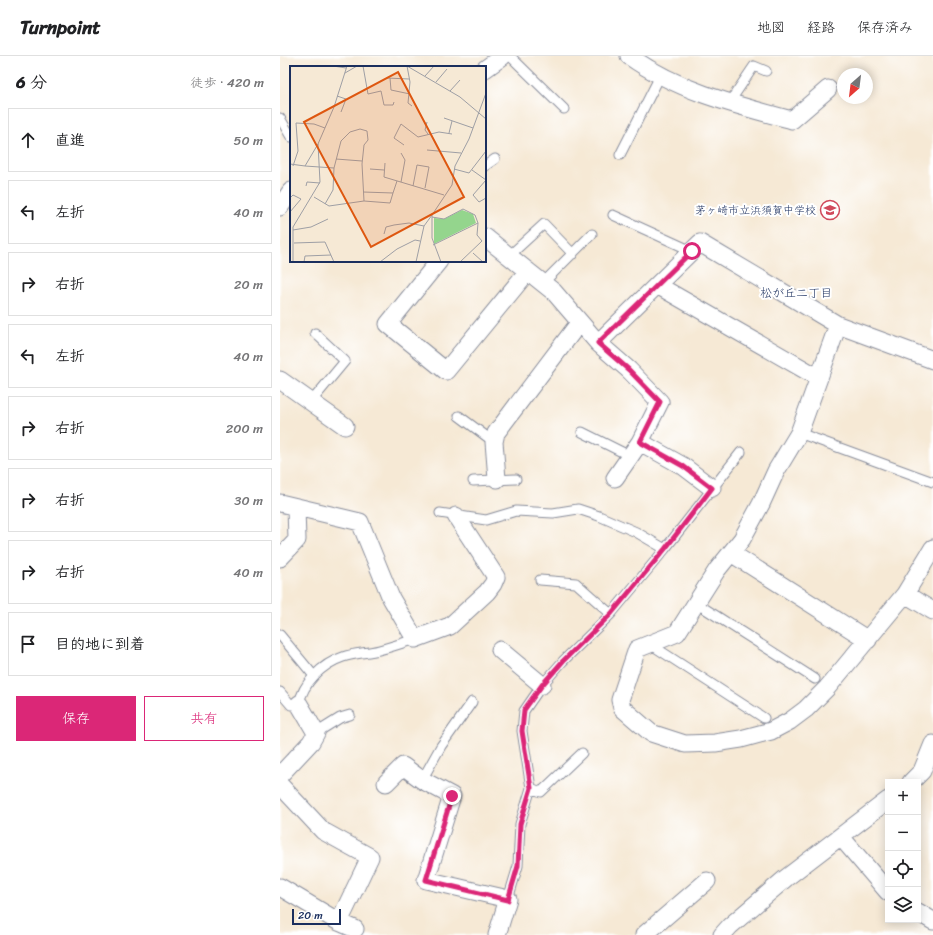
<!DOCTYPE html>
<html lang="ja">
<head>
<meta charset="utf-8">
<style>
	body { margin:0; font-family:Sriracha,"Klee One",sans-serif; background:#f6f6f6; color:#202124 }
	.controls { position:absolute; right:12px; bottom:12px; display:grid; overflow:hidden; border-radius:0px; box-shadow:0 2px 10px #0003 }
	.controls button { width:36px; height:36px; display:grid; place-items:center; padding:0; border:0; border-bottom:1px solid #e0e0e0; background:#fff; color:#202124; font:20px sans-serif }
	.compass { position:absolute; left:557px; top:12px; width:36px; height:36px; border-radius:50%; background:#fff; box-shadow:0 2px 10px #0003; rotate:208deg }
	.scale { position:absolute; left:12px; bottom:10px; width:49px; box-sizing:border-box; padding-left:4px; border:2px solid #1b2f5e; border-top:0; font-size:11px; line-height:14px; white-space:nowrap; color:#1b2f5e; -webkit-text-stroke:3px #fff; paint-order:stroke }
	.stop { position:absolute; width:12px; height:12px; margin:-9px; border:3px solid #db2777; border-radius:50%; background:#fff }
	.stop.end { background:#db2777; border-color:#fff; box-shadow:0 1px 4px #0008 }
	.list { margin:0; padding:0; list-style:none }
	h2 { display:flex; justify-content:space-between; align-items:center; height:52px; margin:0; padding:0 16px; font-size:17px }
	h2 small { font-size:13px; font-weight:400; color:#757577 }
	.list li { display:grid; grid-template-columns:26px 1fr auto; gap:12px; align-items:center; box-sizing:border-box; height:64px; margin:0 8px 8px; padding:0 8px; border:1px solid #e0e0e0; border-radius:0px }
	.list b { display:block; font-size:15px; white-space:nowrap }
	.list em { font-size:13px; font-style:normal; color:#757577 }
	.actions { display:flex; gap:8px; padding:12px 16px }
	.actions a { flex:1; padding:9px 0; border:1px solid #db2777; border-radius:0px; text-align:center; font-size:14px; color:#db2777 }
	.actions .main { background:#db2777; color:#fff }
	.icon { flex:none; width:22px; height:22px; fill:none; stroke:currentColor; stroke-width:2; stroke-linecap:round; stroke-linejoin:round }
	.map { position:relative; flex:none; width:653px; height:879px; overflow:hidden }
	header { display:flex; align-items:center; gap:24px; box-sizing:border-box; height:56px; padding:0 20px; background:#fff; border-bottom:1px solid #e0e0e0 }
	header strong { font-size:19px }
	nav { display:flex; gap:22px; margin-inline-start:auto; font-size:14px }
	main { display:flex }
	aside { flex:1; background:#fff }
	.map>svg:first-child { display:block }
</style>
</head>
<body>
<header>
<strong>Turnpoint</strong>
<nav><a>地図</a><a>経路</a><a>保存済み</a></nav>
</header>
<main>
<aside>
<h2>6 分<small>徒歩 · 420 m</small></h2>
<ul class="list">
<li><svg class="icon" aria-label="ahead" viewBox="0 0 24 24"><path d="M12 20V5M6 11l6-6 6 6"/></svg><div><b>直進</b></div><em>50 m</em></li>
<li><svg class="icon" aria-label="left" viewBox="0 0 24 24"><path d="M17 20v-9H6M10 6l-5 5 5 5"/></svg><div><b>左折</b></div><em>40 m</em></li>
<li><svg class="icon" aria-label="right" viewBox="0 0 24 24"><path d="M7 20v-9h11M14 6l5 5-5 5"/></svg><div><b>右折</b></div><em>20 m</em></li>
<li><svg class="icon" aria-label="left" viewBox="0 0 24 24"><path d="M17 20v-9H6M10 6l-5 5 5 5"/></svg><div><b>左折</b></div><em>40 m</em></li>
<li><svg class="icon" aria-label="right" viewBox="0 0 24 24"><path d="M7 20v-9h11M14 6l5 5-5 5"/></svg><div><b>右折</b></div><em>200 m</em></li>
<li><svg class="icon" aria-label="right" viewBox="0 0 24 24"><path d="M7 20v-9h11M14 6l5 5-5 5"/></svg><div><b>右折</b></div><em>30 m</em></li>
<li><svg class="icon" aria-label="right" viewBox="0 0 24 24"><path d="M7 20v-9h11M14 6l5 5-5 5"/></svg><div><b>右折</b></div><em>40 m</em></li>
<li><svg class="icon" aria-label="arrive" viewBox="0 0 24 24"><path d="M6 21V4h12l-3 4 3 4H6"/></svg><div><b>目的地に到着</b></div></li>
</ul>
<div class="actions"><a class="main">保存</a><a>共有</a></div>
</aside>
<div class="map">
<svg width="653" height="879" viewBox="0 0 653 879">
	<rect width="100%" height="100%" fill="#fff"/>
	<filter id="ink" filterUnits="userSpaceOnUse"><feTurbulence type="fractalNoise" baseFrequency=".025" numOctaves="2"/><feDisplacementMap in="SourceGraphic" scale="8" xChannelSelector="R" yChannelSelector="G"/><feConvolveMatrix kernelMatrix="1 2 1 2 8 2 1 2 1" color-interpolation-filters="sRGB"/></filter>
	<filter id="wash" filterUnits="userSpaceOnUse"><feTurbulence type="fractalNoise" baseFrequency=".012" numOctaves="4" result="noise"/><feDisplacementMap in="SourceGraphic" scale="16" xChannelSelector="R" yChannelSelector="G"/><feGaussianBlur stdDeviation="0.9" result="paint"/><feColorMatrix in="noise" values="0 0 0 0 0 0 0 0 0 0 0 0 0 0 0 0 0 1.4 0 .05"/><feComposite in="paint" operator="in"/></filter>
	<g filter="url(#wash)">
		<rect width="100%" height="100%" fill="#f6e9d5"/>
	</g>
	<g filter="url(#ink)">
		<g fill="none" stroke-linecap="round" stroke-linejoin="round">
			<g stroke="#888c9a" stroke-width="11">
				<path id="service" d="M230,0L284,53
					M449,47L474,10L486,15
					M0,62L11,81
					M340,99L380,20
					M205,110L215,103
					M333,159L412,195
					M229,200L264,168L293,198
					M263,227L312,178
					M31,346L65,305L35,277
					M179,360L214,386
					M302,376L350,400
					M519,377L653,426
					M193,425L236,423
					M160,457L206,464L236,455L273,457L298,453L319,460L356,476L385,493
					M260,524L296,527L331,558
					M416,547L535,623
					M0,579L34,620
					M370,588L484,662
					M0,636L11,649L19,648C23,627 42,608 63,601C74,597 88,597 99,594C111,591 123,587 135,583
					M36,677L60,662L70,659
					M142,724L161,690L192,646
					M251,732L261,736L302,697
					M228,843L238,810L240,768L251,732L242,675L244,655L262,629L283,605L331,558L385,493L461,396"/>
			</g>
			<g stroke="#888c9a" stroke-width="19">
				<path id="minor" d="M349,0C398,35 455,49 512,64L548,33
					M205,13L223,0
					M0,151L11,135
					M205,181L274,236L318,287L349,314L380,346L360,386L335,422
					M159,205L108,268L166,315L248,215
					M558,269L519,377L496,415L481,448L462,483L437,514L397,577L357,593L340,644L342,652L371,677L405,688L435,687L461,683L491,675L510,665L526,653L547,632L625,538L653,492
					M318,287L377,229
					M539,322L377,229L420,187L558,269L653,304
					M0,324L65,370
					M360,386L403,410L432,432
					M217,423L214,386L216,377L299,267
					M0,447L80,466L111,542L135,583L170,570L207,536L213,528L216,521L176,460
					M451,497L588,584
					M0,502L17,484L16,452
					M625,538L653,555
					M220,594L262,629
					M0,719L31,686L36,677L19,648
					M631,726L642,715L653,688
					M106,727L123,710L142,724L172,740L146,824L228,843L217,879
					M0,729L43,775L90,801L59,866
					M561,781L608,836
					M0,831L59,866L75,873
					M638,856L653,865
					M364,879L427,825
					M442,879L450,870L506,822L608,744"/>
			</g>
			<use href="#service" stroke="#fff" stroke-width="9"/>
			<use href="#minor" stroke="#fff" stroke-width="17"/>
		</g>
	</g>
	<g fill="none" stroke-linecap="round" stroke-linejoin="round" filter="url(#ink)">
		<path stroke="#db2777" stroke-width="5" d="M172,740L146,824L228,844L238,810L240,768L251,732L242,675L244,654L262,629L283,605L331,558L385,493L432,432L403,410L360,386L380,346L349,314L318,287L412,195"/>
	</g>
	<defs>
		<g id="school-ring" transform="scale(1)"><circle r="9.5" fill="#fff" stroke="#d1495b" stroke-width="1.5"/><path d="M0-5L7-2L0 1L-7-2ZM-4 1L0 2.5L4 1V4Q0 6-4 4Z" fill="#d1495b"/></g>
	</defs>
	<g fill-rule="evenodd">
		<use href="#school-ring" x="550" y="154"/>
	</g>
	<g text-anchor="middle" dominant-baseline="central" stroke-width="4" stroke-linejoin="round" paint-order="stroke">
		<g font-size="11" fill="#1b2f5e" stroke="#fff" text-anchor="end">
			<text x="536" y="154">茅ヶ崎市立浜須賀中学校</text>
		</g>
		<g font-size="12" fill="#1b2f5e" stroke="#fff">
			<text x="516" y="237">松が丘二丁目</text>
		</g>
	</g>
	<g transform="translate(10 10)">
		<rect width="196" height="196" fill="#f6e9d5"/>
		<path d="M172,144L183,148L186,157L144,178V152L154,153Z" fill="#94d58d"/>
		<path fill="none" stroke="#9e9fa5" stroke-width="1" d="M43,0L56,2M73,0L78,28L91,25L94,39H103L104,36M117,0L170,31L196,53M117,0L120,16L118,37L122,40M55,7L67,0M135,10L144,0M97,12L119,13M100,12L101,24L120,28M146,16L157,3M160,25L170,14M47,30L56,33L51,46M154,52L183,62M137,56L135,64L138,68M159,67L162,55M114,79L104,72L111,58L128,71L149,66L162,68M137,84L171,87M111,87L115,94L111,116M46,93L72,95M95,97L94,111L154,129M0,98L15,100L28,78M3,100L8,85L6,57L24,58L35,62M15,100L44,102M80,103L94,104M164,103L179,107L196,85M182,104L196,114M196,114L183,129L189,136L196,132M16,120L17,116L30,117M123,120L127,99L139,101L135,122M103,127L107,115M24,131L39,140L74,135L100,137L103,127L73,126M0,132L3,129L11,133L0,146M35,138L43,124L44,102L51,75L60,66L70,63L77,65L78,74L74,79L72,98L74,135M142,151L154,153L173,143L185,149L188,157L143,179M3,164L21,161L38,153M94,168L96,161L104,159L119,157L134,160M4,177L35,176L44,196M183,187L193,196M3,196V161L30,116L28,78L44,41L57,0M14,196L15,190L41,189M90,196L107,183L125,174L130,175M126,196L134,160L142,149M151,196L142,172V149L162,119L165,100L179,73L196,27M170,196L192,175L187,169L188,157"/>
		<path fill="#de5710" fill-opacity="0.15" stroke="#de5710" stroke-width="2" d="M108,6L174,131L81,181L14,56Z"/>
		<rect width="196" height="196" fill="none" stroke="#1b2f5e" stroke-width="2"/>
	</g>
</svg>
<div class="controls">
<button>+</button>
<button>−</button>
<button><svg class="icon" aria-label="locate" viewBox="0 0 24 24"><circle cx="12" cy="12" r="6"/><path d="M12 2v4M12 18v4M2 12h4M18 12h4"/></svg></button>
<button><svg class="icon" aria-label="layers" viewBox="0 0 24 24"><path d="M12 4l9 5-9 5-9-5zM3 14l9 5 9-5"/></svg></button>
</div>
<svg class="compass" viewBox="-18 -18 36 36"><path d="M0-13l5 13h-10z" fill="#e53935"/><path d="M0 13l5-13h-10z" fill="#757577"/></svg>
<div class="scale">20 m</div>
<div class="stop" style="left:412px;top:195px"></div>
<div class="stop end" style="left:172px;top:740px"></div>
</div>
</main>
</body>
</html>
